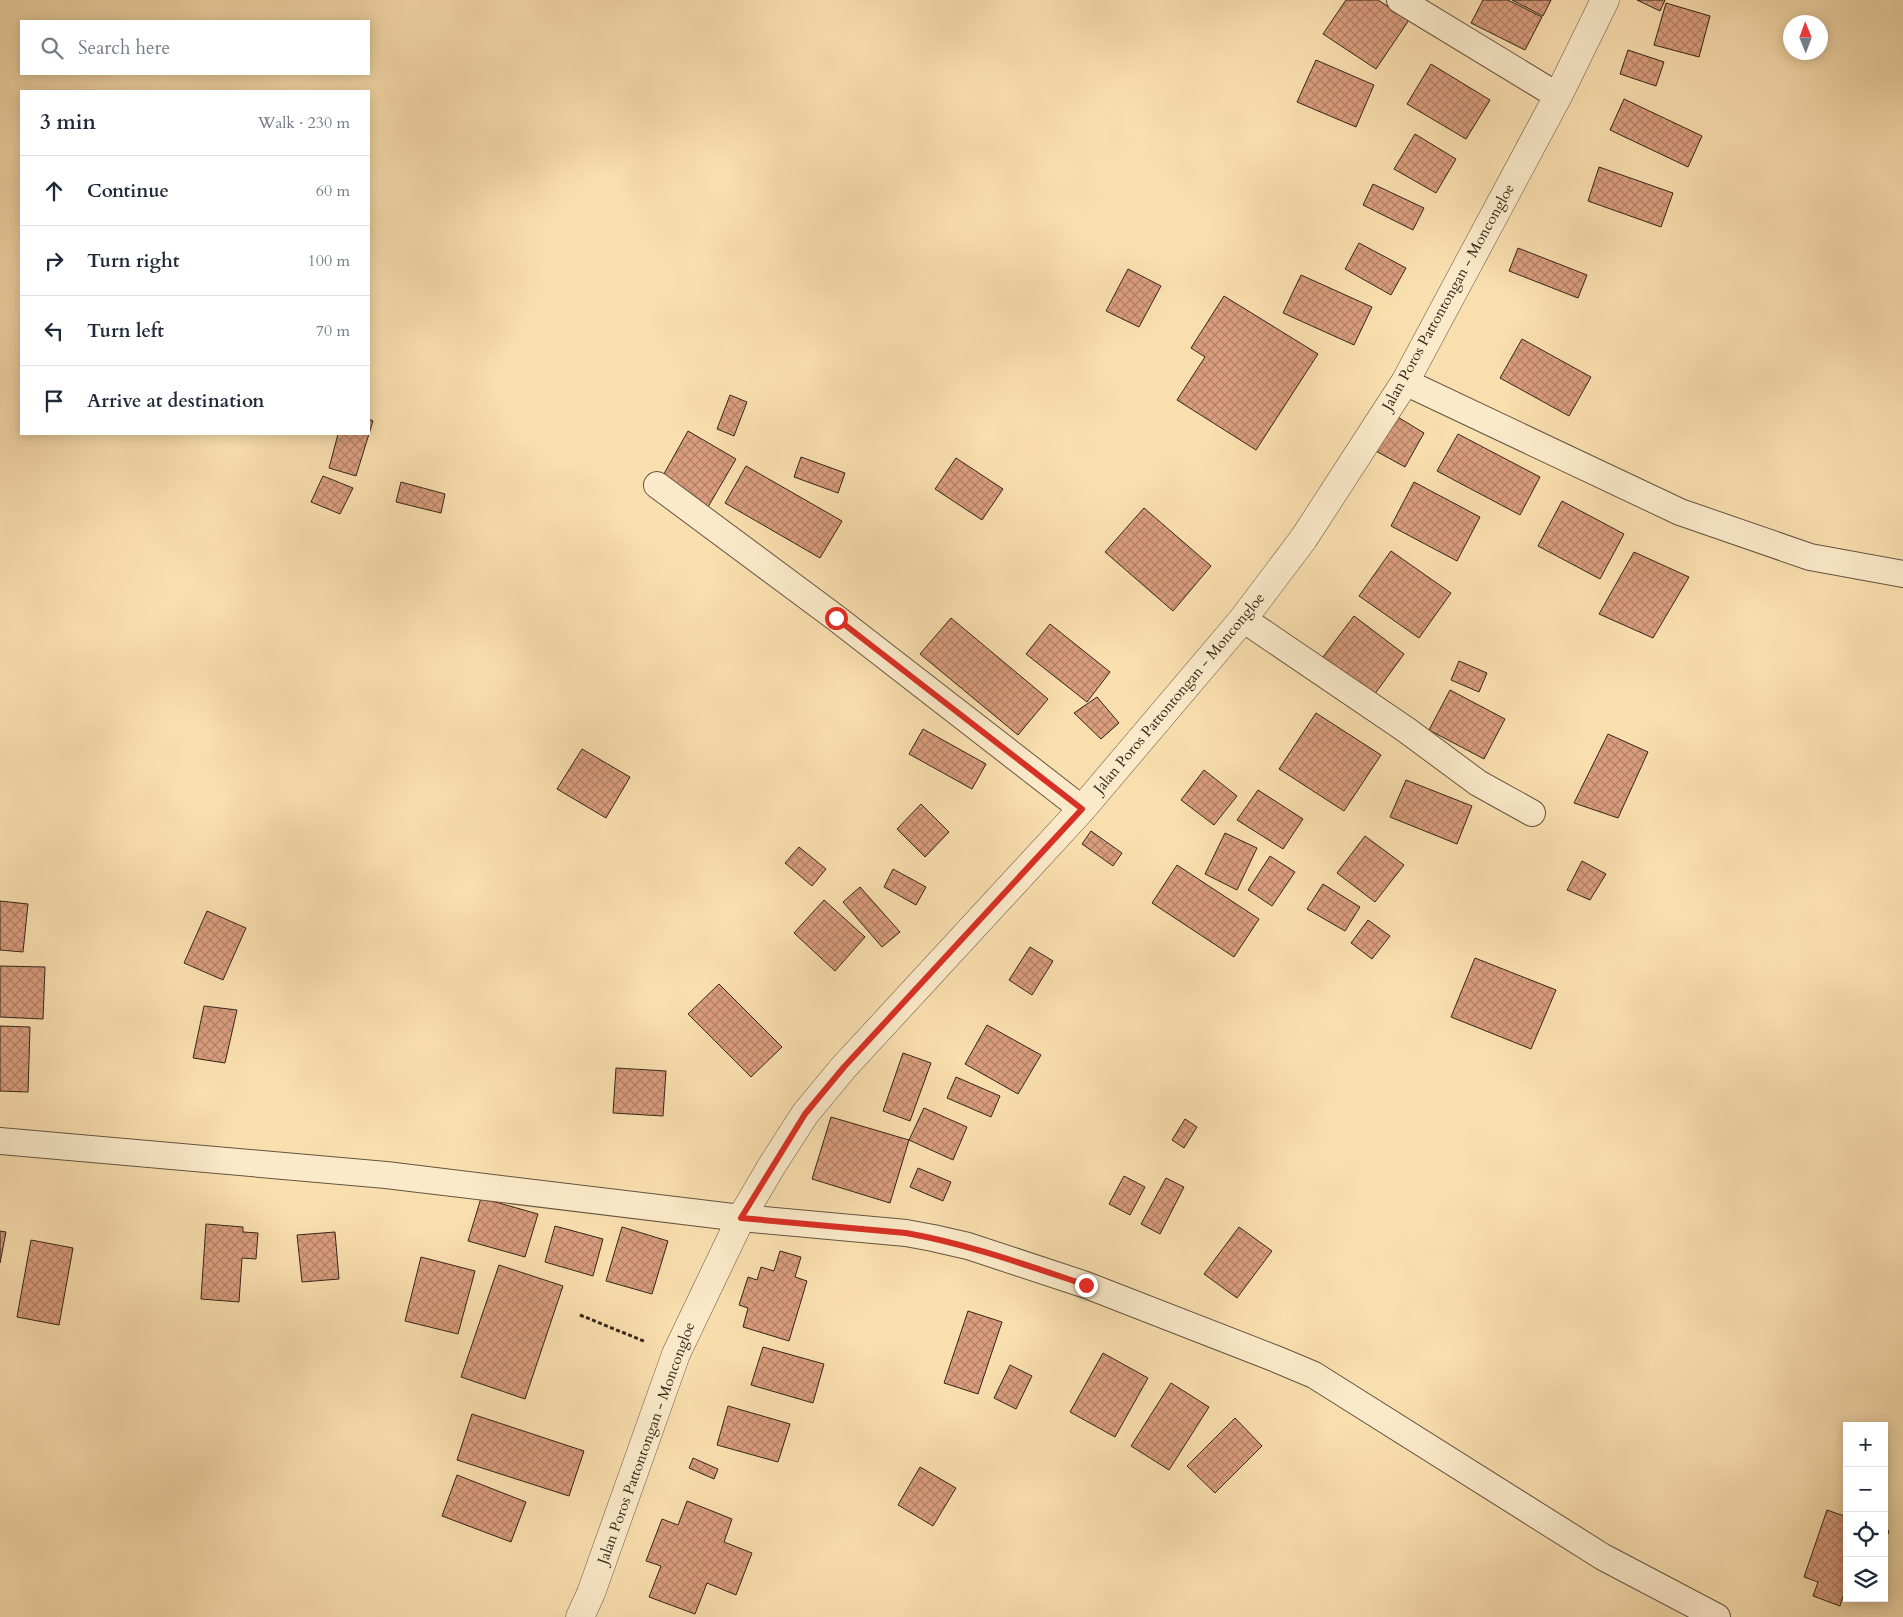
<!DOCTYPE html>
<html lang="en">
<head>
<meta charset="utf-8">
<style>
	body { margin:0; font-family:Cardo,serif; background:#f2f2f3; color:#1f2937 }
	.controls { position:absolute; right:15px; bottom:15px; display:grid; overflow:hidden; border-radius:0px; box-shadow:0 2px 12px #0003 }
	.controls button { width:45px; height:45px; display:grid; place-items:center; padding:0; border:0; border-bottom:1px solid #e0e1e3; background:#fff; color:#1f2937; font:25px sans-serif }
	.compass { position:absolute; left:1783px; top:15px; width:45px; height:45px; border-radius:50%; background:#fff; box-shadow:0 2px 12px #0003; rotate:359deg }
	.stop { position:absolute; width:15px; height:15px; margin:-11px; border:4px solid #d93025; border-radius:50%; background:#fff }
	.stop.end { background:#d93025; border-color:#fff; box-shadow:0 1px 5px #0008 }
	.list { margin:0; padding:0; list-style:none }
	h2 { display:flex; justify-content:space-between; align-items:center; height:65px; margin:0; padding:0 20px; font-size:21px }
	h2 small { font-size:16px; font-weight:400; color:#747a83 }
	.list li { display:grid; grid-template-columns:32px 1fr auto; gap:15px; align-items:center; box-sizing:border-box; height:70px; padding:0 20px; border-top:1px solid #e0e1e3 }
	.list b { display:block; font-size:19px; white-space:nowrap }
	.list em { font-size:16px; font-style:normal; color:#747a83 }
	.icon { flex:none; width:28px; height:28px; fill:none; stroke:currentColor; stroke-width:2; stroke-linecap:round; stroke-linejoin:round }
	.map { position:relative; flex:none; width:1903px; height:1617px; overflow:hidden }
	.search { position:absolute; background:#fff; box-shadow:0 2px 12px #0003; left:20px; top:20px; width:350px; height:55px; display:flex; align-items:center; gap:12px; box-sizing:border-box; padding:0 18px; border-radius:0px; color:#747a83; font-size:19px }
	.panel { position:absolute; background:#fff; box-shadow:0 2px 12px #0003; left:20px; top:90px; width:350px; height:345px; border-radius:0px }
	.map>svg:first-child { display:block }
</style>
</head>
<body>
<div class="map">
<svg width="1903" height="1617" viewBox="0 0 1903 1617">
	<defs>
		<pattern id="building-cross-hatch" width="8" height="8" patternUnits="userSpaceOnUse" patternTransform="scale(1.25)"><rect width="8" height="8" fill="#da9d7d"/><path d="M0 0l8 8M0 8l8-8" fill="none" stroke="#b18066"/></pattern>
	</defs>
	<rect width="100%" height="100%" fill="#f9deae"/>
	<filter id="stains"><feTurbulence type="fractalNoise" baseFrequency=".004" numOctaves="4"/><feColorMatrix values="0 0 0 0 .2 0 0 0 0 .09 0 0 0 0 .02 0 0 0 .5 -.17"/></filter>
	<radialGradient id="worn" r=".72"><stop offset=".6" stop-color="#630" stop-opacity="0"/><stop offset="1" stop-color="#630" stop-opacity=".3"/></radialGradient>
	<path fill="url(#building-cross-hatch)" stroke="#33261a" d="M1346,0H1378L1409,20L1376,69L1323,34Z
		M1483,0H1508L1542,17L1525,50L1471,23Z
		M1512,0H1551L1543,16Z
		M1637,0H1665L1660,11Z
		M1666,3L1710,16L1699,57L1654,45Z
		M1628,50L1664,62L1656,86L1620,74Z
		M1316,60L1374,85L1356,127L1297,102Z
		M1431,64L1490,100L1466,139L1407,104Z
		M1624,99L1702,136L1688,167L1610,130Z
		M1415,134L1456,159L1436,193L1394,169Z
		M1599,167L1673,193L1661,227L1588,201Z
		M1373,184L1424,208L1413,230L1363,205Z
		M1359,243L1406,268L1391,295L1345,269Z
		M1518,248L1587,275L1578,298L1509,271Z
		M1128,269L1161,286L1139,327L1106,311Z
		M1301,275L1372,307L1354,345L1283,313Z
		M1224,296L1318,354L1256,450L1177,400L1205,357L1191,348Z
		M1522,339L1591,377L1569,416L1500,378Z
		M730,395L747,402L734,436L717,429Z
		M1396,416L1424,433L1405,467L1374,450Z
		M369,419L373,421L356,476L329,468L338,434H369Z
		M688,431L736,459L708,507L661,479Z
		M1458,434L1540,477L1520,515L1437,471Z
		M801,457L845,473L838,493L794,477Z
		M956,458L1003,489L982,520L935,489Z
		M746,466L842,521L820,558L725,503Z
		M323,476L353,488L340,514L311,502Z
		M401,482L445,494L441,513L396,502Z
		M1414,482L1480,517L1457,561L1391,526Z
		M1562,501L1624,534L1600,579L1538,546Z
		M1144,508L1211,566L1173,611L1105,552Z
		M1391,551L1451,593L1419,638L1359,596Z
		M1634,552L1689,577L1653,638L1599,614Z
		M1354,616L1404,654L1374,695L1323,657Z
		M951,618L1048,699L1018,735L920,654Z
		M1050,624L1110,672L1087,702L1026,654Z
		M1459,661L1487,673L1479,692L1451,680Z
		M1450,690L1505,719L1484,759L1429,730Z
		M1097,697L1119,723L1101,739L1074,713Z
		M1316,713L1381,755L1344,811L1279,769Z
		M923,729L986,764L972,789L909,754Z
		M1608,734L1648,752L1618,818L1574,803Z
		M582,749L630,777L606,818L557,789Z
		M1204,770L1237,796L1214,825L1181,800Z
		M1406,780L1472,806L1457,844L1390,817Z
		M1258,790L1303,819L1283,849L1237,820Z
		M921,804L949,832L925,857L897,829Z
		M1091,831L1122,853L1113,866L1082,844Z
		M1225,833L1257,848L1237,890L1205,874Z
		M1365,836L1404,865L1375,902L1337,873Z
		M799,847L826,869L812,886L785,863Z
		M1270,856L1295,872L1272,906L1248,890Z
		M1582,861L1606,874L1590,900L1567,890Z
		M1177,865L1259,919L1234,957L1152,903Z
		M893,869L926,887L916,905L884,887Z
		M1323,884L1360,907L1345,931L1307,909Z
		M860,887L900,932L882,947L843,902Z
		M824,900L865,937L835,971L794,933Z
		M0,901L28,904L23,952L0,950Z
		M207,911L246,928L223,980L184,963Z
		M1368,920L1390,936L1372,959L1351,943Z
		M1030,947L1053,961L1032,995L1009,980Z
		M1475,958L1556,990L1531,1049L1451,1017Z
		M0,966L45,967L43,1019L0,1017Z
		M719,984L782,1047L751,1077L688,1014Z
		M204,1006L237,1010L225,1063L193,1058Z
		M987,1025L1041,1055L1018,1094L965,1064Z
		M0,1026L30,1027L28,1092L0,1091Z
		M903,1053L931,1063L910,1121L883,1111Z
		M616,1068L666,1071L663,1116L613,1113Z
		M956,1077L1000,1096L991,1117L947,1098Z
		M924,1108L967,1127L953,1160L909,1140Z
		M831,1117L909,1140L890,1203L812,1179Z
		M1185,1119L1197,1127L1184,1148L1172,1140Z
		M918,1168L951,1182L943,1201L910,1187Z
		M1124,1176L1145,1187L1130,1215L1109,1204Z
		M1166,1178L1184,1187L1160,1234L1141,1224Z
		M481,1198L538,1214L525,1257L468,1241Z
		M206,1224L243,1227V1232L258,1233L256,1259L242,1258L239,1302L201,1299Z
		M555,1226L603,1239L593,1276L545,1262Z
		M622,1227L668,1241L652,1294L606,1281Z
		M1239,1227L1272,1251L1237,1298L1204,1274Z
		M0,1231L6,1232L0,1263Z
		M335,1232L339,1279L302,1282L297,1235Z
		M31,1240L73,1248L59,1325L17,1317Z
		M780,1251L801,1257L795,1277L807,1281L789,1341L743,1327L748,1308L739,1305L748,1277L757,1280L761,1267L774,1271Z
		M421,1257L475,1271L458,1334L405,1321Z
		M499,1265L563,1286L525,1399L461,1377Z
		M968,1311L1002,1322L978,1394L944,1383Z
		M763,1347L824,1364L813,1403L751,1385Z
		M1103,1353L1148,1378L1115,1437L1070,1412Z
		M1010,1365L1032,1376L1016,1409L994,1398Z
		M1171,1383L1209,1407L1169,1470L1131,1446Z
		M728,1406L790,1424L778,1462L717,1445Z
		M472,1414L584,1451L569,1496L457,1460Z
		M1235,1418L1262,1446L1215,1493L1187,1466Z
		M693,1458L718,1469L714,1479L689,1468Z
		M920,1467L956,1488L933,1526L898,1505Z
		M457,1475L526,1502L511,1542L442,1516Z
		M687,1501L732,1519L724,1542L752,1553L736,1595L707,1583L695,1614L649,1597L661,1566L646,1561L662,1519L678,1525Z
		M1827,1510L1847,1517V1591L1845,1590L1840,1606L1813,1596L1818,1582L1804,1577Z
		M1884,1529L1889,1531L1884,1546Z"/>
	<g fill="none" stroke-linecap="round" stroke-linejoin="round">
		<g stroke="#64543f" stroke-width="28">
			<path id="minor" d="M1400,0L1558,96
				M1405,382L1680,512L1810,557L1903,574
				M657,485L836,618L1082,809
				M1243,619L1405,729L1478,783L1532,813
				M0,1141L386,1175L741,1218L906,1233L933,1238L968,1246L1086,1285L1276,1359L1314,1375L1603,1557L1717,1617"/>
		</g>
		<g stroke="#64543f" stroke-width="29">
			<path id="tertiary" d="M580,1617L591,1593L676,1354L741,1218L771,1167L805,1114L844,1067L1082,809L1243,619L1304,538L1405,382L1558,96L1605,0"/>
		</g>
		<path stroke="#33261a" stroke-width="3" stroke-dasharray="4 2.5" stroke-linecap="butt" d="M580,1315L646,1342"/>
		<use href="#minor" stroke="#fbeaca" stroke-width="26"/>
		<use href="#tertiary" stroke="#fbeaca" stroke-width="28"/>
	</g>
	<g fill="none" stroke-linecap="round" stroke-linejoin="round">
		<path stroke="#d93025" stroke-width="6" d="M836,618L1082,809L844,1067L805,1114L741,1218L906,1233C968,1244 1026,1265 1086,1285"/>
	</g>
	<g text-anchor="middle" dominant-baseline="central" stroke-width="4" stroke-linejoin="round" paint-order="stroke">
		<g font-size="15" fill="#33261a" stroke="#fbeaca">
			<text transform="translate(1448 297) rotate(-61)">Jalan Poros Pattontongan - Moncongloe</text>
			<text transform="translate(1179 693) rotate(-50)">Jalan Poros Pattontongan - Moncongloe</text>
			<text transform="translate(646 1443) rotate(-70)">Jalan Poros Pattontongan - Moncongloe</text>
		</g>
	</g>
	<rect width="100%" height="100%" filter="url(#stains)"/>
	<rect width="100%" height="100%" fill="url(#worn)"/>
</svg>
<div class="controls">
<button>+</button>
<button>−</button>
<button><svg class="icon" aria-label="locate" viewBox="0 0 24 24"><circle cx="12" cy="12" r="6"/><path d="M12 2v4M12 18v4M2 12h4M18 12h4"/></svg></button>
<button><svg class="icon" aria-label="layers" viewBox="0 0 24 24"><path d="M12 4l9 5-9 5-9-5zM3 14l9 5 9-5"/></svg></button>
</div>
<svg class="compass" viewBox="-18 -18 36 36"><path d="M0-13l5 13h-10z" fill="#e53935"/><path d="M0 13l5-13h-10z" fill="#747a83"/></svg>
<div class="stop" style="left:836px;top:618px"></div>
<div class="stop end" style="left:1086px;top:1285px"></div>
<div class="search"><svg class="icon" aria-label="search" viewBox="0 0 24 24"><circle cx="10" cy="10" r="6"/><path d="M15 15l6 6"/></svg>Search here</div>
<section class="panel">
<h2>3 min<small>Walk · 230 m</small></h2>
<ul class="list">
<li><svg class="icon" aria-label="ahead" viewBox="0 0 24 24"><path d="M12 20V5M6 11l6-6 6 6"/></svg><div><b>Continue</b></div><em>60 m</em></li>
<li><svg class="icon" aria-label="right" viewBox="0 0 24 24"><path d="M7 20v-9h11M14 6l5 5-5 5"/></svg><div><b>Turn right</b></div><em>100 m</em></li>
<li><svg class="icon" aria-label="left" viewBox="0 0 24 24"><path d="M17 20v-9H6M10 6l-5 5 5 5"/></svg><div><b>Turn left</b></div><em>70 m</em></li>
<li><svg class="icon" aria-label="arrive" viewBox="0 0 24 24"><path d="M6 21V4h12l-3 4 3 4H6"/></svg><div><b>Arrive at destination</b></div></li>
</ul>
</section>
</div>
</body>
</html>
